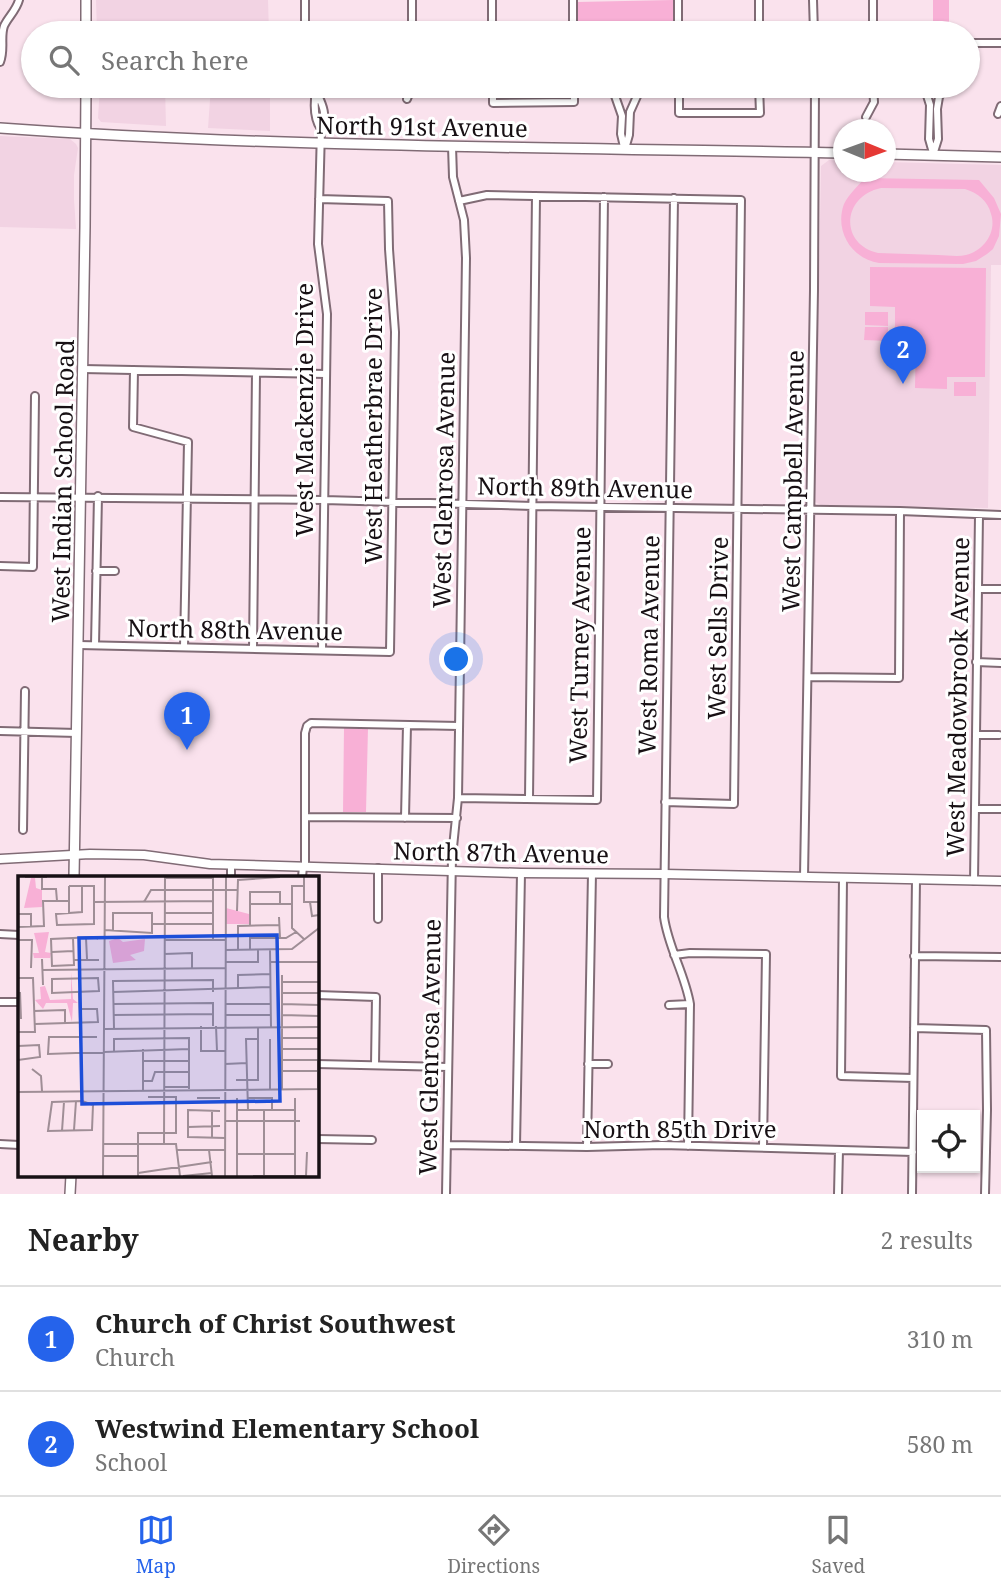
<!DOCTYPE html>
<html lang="en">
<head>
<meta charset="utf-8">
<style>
	body { margin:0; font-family:"Noto Serif",serif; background:#f2f2f2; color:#222 }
	.controls { position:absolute; right:21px; bottom:21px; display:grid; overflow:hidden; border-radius:0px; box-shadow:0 2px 5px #0004 }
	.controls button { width:63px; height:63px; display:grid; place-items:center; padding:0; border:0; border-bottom:2px solid #e0e0e0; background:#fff; color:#222; font:35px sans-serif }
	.compass { position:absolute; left:833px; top:119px; width:63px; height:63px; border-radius:50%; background:#fff; box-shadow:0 2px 5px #0004; rotate:91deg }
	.you { position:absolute; left:457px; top:660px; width:24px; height:24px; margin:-18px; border:5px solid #fff; border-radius:50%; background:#1a73e8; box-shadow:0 0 0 10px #1a73e833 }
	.badge { display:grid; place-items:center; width:46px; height:46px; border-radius:50%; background:#2563eb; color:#fff; font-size:23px; font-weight:700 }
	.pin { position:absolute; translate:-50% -58px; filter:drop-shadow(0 2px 4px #0008) }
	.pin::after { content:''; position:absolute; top:37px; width:24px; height:21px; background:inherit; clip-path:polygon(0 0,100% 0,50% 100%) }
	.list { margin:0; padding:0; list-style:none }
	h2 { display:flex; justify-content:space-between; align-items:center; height:91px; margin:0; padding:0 28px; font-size:30px }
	h2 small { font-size:23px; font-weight:400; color:#767676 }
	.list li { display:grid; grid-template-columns:46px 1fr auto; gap:21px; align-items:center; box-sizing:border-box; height:105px; padding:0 28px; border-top:2px solid #e0e0e0 }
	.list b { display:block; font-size:26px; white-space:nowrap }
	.list p { margin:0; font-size:23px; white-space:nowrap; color:#767676 }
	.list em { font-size:23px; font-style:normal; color:#767676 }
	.icon { flex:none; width:38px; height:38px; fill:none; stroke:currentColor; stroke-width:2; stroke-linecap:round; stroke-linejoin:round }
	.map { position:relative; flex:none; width:1001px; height:1194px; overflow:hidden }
	.search { position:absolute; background:#fff; box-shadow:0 2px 5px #0004; left:21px; right:21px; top:21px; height:77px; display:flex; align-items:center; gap:18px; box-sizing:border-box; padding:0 24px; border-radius:38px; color:#767676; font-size:26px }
	.sheet { height:301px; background:#fff }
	nav { display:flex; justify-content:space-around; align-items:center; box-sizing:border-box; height:98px; border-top:2px solid #e0e0e0; background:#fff; font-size:19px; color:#767676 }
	nav a { display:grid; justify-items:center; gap:4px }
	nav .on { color:#2563eb }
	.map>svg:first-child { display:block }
</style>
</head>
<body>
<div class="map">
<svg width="1001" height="1194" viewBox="0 0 1001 1194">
	<rect width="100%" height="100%" fill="#fae2ed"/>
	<path fill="#f2d3e3" d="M96,0H268L269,33H97Z
		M100,86H165L166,126L101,122L98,118Z
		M211,86H270V131L208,128Z
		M0,136L70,139L76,144L78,148L74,175V200L76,229L0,227Z
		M829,160L843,161L844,172H886V162L1001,165V265H991L988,508L823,506L815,502L821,166Z"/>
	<path fill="#f8b0d6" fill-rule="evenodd" d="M673,0L674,33H577V2Z
		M933,0H949V33H933Z
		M865,178L979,180L994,198L1001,214L999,236L993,249L987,254L976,261L963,264L879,263C852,259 834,231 844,204C849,194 858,186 865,178ZM881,188L965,189C978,193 988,201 991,214C997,232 984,251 966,255C957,257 947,255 938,255C918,254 898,254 878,253C839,244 842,196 881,188Z
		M870,267L986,268L985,377H947V389L915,388L916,335L895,334V307L870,306Z
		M865,312H888V326L865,325Z
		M865,327H888V341L864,340Z
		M954,382H976V396H954Z
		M344,728H368L366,812H343Z"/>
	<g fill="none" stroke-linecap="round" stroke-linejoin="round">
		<g stroke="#806b75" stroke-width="10">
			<path id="minor" d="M305,0V33
				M412,0V33
				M492,0V33
				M573,0V33
				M678,0V33
				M759,0V33
				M813,0L814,33
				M873,0V33
				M314,33L412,32
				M968,43H1001
				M0,62C5,50 0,37 4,26C8,17 16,11 19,0
				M314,86C320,101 329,112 321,129L318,244L327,314L322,650
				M493,86V103L574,102V86
				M616,86L614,93L622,116L621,134L624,147
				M679,86V113H760L759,86
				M924,86L930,105L929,139L933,153
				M316,91C314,103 314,119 321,129
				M407,99L412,86
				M998,114L1001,106
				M866,117L874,102L873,86
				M625,149L629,135L630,112L638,94L636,86
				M933,155L938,139L937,109L939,97L945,86
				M674,198L664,917C668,947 685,974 690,1004L688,1146
				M459,201L487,195L741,200L734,804L665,802
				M83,369L325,374
				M134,370L133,427L188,442L184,647
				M0,497L324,500L533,506L900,511L1001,515
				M0,566L33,567L35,396
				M96,571H115
				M978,589H1001
				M79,645L390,652L395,332L389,249L388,201L319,199
				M95,645L98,496
				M253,649L256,373
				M976,662L1001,663
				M808,677L899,678L900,511
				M0,731L77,733
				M976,735H999
				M458,798L597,800L604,197
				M529,798L536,196
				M975,809H1001
				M305,817L457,818
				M405,818L407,725
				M23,830L25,691
				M305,867V733L307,726L311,723L459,726
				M231,877V865
				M302,877L303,867
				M804,877L814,290L815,86
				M843,878L841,1076L913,1078
				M974,881L979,515
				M378,919V868
				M0,934L19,935
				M674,955L690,953L766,954L763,1147
				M914,956L1001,957
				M317,995L376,997L375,1065
				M0,1002H19
				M669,1005L690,1004
				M914,1028L986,1030L987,1110L985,1194
				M317,1064L448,1067
				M588,1064H608
				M317,1139L372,1140
				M0,1144L19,1145
				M448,1145L587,1147L662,1145L913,1152
				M516,1146L521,873
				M587,1147L592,873
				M446,1194L452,857L458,798L466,258L464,220L453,177L452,146
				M838,1194L839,1150
				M912,1194L916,879"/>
		</g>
		<g stroke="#806b75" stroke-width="11">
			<path id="tertiary" d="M0,859L90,854L144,855L210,864L521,873L664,874L1001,881"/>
		</g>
		<g stroke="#806b75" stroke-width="12">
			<path id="secondary" d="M86,0V33
				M0,128C281,148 562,147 844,153
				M886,154L1001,157
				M74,877L85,227L86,86
				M70,1194L71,1175"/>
		</g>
		<use href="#minor" stroke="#fff" stroke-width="6"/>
		<use href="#tertiary" stroke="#fff" stroke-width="8"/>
		<use href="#secondary" stroke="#fff" stroke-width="9"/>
	</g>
	<g text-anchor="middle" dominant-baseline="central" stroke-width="6" stroke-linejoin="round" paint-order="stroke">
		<g font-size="24" fill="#171014" stroke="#fff">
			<text transform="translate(422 126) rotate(1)">North 91st Avenue</text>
			<text transform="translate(303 410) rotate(-90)">West Mackenzie Drive</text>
			<text transform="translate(372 426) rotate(-90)">West Heatherbrae Drive</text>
			<text transform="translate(443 480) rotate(-89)">West Glenrosa Avenue</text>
			<text transform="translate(62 481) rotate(-89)">West Indian School Road</text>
			<text transform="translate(792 481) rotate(-89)">West Campbell Avenue</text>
			<text transform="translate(585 487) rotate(1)">North 89th Avenue</text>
			<text transform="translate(717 628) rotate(-89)">West Sells Drive</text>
			<text transform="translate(235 629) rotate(1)">North 88th Avenue</text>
			<text transform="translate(579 645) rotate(-89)">West Turney Avenue</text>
			<text transform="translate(648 645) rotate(-89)">West Roma Avenue</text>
			<text transform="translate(957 697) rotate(-89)">West Meadowbrook Avenue</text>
			<text transform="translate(501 852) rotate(1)">North 87th Avenue</text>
			<text transform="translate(429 1047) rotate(-89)">West Glenrosa Avenue</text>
			<text x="680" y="1128">North 85th Drive</text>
		</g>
	</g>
	<g transform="translate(18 876)">
		<rect width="301" height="301" fill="#fae2ed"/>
		<path d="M13,2H17L18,12L24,14V31L6,32ZM208,32L231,38V48H208ZM31,56L27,76L33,77L32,82H16L15,77H21L16,57ZM100,62L105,66L127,63L126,75L112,79L118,84L95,87L91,65ZM53,96L55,123L60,127H55L54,146L49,127H28L25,133L17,124L23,123L22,111L27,110L32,124L53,123Z" fill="#f8b0d6"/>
		<path fill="none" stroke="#9f8e96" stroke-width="2" d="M7,1H29M24,1V13H38L39,25M286,1V26H301M147,2H195M51,10H76V48L39,49L38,38L64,36V10M51,10V37M286,10H274V52L287,64M76,26L195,25M126,26L133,14H220M292,26L294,40L301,39M232,28H274M219,35L220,4L262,1M146,37H195M0,38H13V50M261,41L262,62M134,48H195M232,50V16H262V28M0,51L26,50L25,25H51M87,54L134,57V37H95V54M55,62L56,89L34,90L33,63L77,61L80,63M68,62L69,83M0,64H14L13,92M146,64H207M195,64V1M207,74L274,73L301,52M220,74V50L262,49M232,74V62H268L278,56M252,74L253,151M34,76L55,75M146,78L174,77V92M24,83L25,109M55,84H81M207,86H240V74M252,86H301M0,91V64M24,94L207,92M0,102H15L17,156H0M80,102L81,115L34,117V103ZM264,106H301M220,114V99L252,98M2,116L3,143M61,116L62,146M95,116L252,111M264,117H301M95,128L195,127V150M207,128H252M264,128L301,129M16,135L47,134V147M95,139L195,138M207,139H252M264,139L301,140M17,148L80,146L79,133H62M183,150V175H207M198,150L199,175M96,152L95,105L195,104V116M87,153L301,151M79,161H31L30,178L171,173M264,162H301M252,163V213M0,170L21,169L22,181L0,184M264,173H301M96,175V163L171,162V213M264,184H301M125,185H171M207,188L229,187M14,193L23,200L24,215M264,195H300M218,204H240V151M125,205H134L137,196H171M146,211H171M264,213V99M300,213V184M125,214V173M0,216L301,213M179,222H202M230,222H254V234M277,222V300M64,225L75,229L74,254L30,255L34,226ZM219,234H277M230,234L228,163H240M246,234V300M202,235L170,234V261L207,262M207,245H282M170,251L202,250M56,254L58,225M44,255L46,226M194,262V235M85,268H158L162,300M146,268L147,1M159,274H207M191,274L194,300M219,278H277M85,280H120M120,297L194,286M85,300L87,1M120,300V257H158V221H130M165,300L194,297M207,300L208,1M219,300V222M235,300H288M288,300L289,276"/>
		<path fill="#1d4ed8" fill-opacity="0.15" stroke="#1d4ed8" stroke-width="3.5" d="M259,59L262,225L64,228L61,62Z"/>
		<rect width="301" height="301" fill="none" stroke="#171014" stroke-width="3.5"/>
	</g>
</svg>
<div class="controls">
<button><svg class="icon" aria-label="locate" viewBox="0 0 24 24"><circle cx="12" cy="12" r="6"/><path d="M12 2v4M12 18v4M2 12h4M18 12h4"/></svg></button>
</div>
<svg class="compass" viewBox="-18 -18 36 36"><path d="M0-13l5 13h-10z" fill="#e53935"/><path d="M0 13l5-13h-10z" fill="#767676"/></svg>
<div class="you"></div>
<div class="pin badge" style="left:187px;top:750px">1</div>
<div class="pin badge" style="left:903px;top:384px">2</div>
<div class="search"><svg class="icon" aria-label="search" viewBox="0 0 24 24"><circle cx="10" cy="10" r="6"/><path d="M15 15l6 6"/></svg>Search here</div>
</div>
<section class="sheet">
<h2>Nearby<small>2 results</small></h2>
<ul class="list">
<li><span class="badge">1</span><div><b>Church of Christ Southwest</b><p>Church</p></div><em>310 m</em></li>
<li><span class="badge">2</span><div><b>Westwind Elementary School</b><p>School</p></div><em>580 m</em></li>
</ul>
</section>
<nav>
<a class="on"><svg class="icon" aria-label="map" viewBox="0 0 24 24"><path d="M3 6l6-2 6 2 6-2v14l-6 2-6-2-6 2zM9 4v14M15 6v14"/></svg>Map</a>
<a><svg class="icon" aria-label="directions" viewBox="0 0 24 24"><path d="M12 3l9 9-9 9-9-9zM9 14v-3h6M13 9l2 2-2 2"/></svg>Directions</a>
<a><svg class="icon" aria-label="saved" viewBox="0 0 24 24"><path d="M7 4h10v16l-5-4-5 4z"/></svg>Saved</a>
</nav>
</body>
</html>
